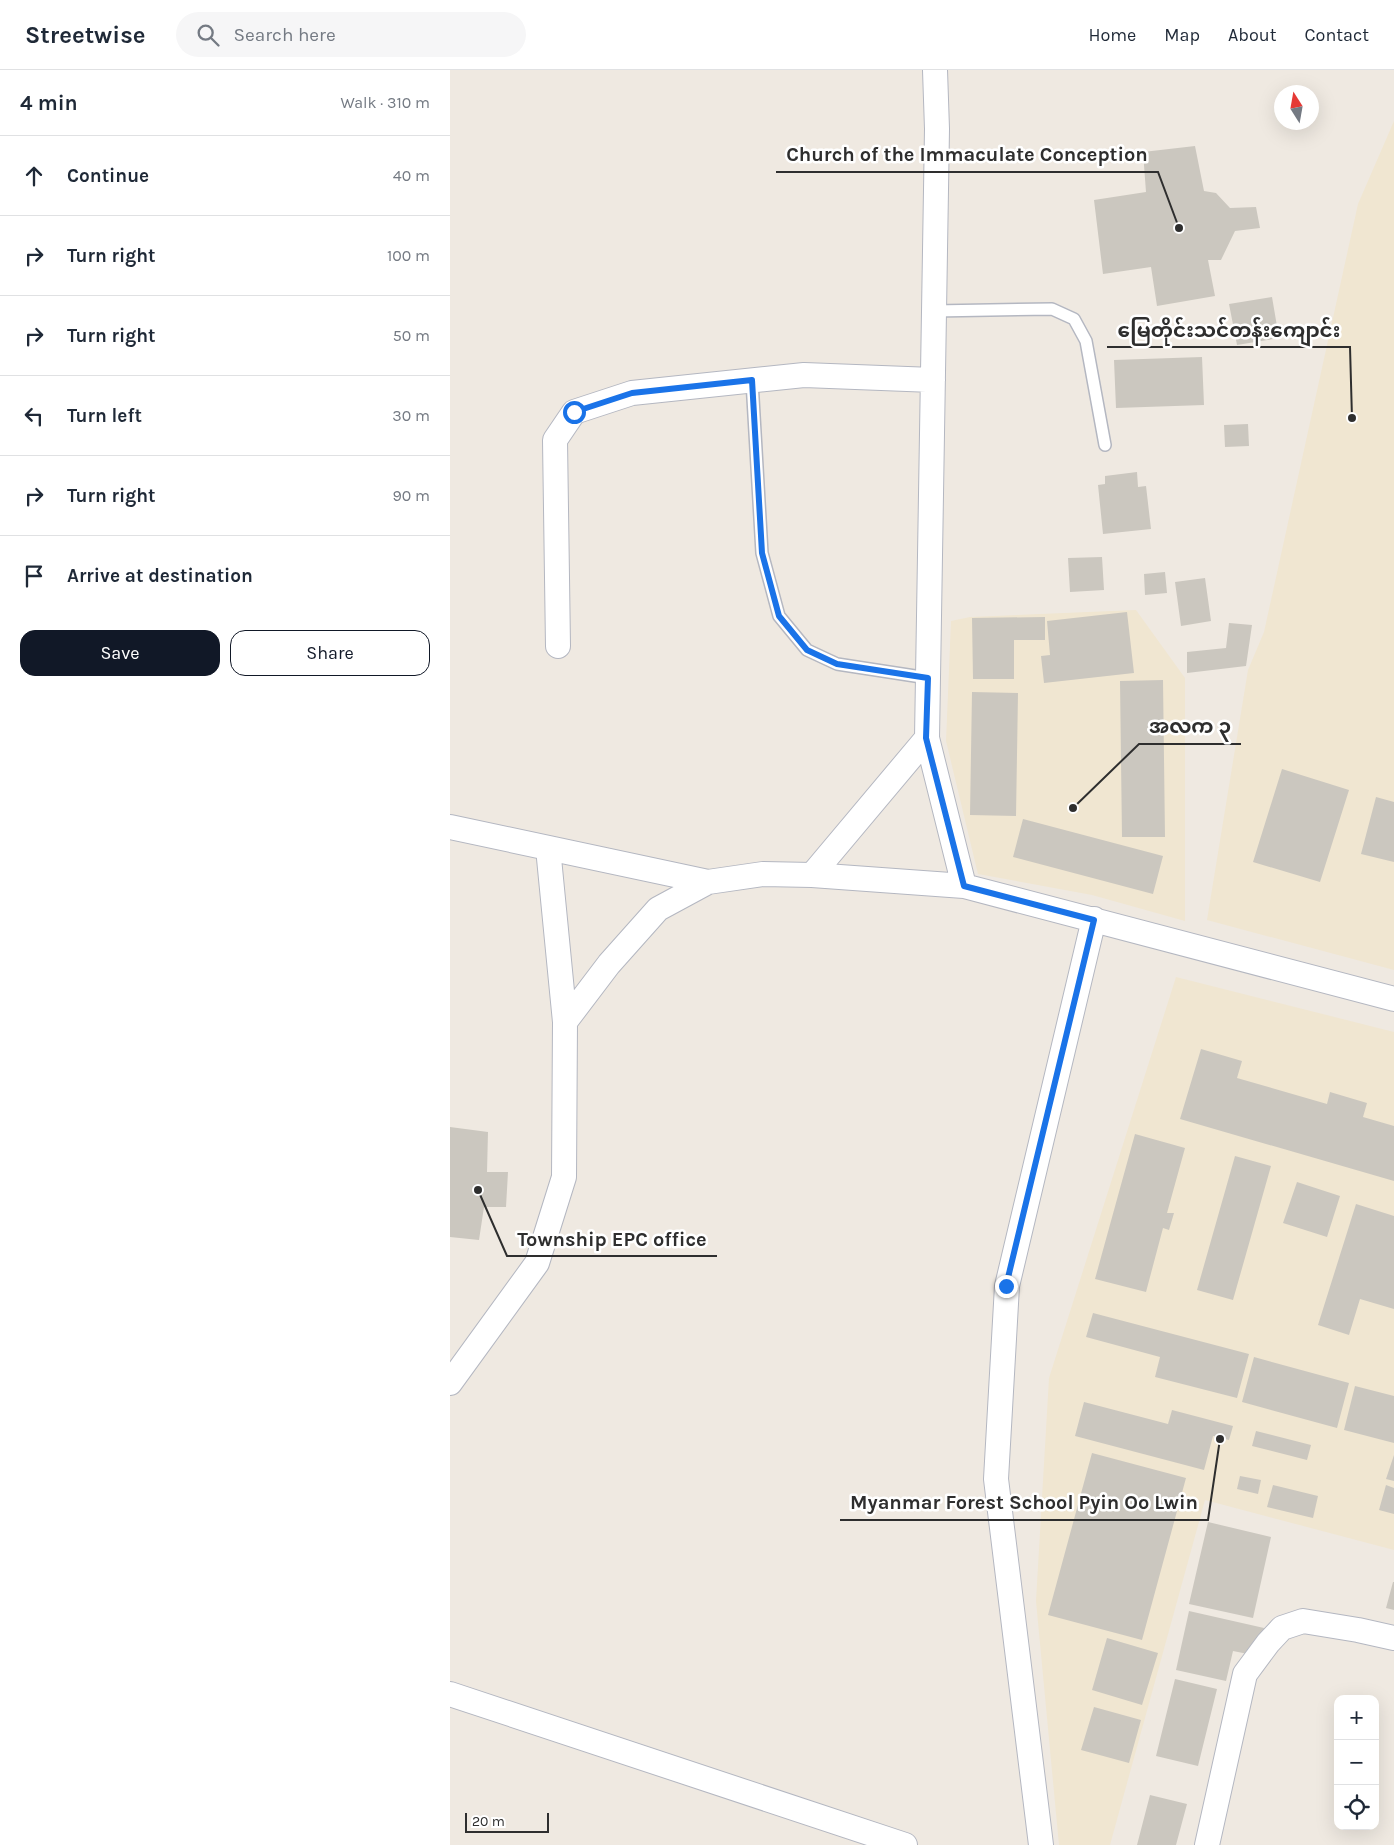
<!DOCTYPE html>
<html lang="en">
<head>
<meta charset="utf-8">
<style>
	body { margin:0; font-family:Karla,"Noto Sans Myanmar",sans-serif; background:#f6f6f7; color:#1f2937 }
	.controls { position:absolute; right:15px; bottom:15px; display:grid; overflow:hidden; border-radius:10px; box-shadow:0 5px 20px #0002 }
	.controls button { width:45px; height:45px; display:grid; place-items:center; padding:0; border:0; border-bottom:1px solid #e0e1e3; background:#fff; color:#1f2937; font:25px sans-serif }
	.compass { position:absolute; left:824px; top:15px; width:45px; height:45px; border-radius:50%; background:#fff; box-shadow:0 5px 20px #0002; rotate:349deg }
	.scale { position:absolute; left:15px; bottom:12px; width:84px; box-sizing:border-box; padding-left:5px; border:2px solid #2e2e2e; border-top:0; font-size:14px; line-height:18px; white-space:nowrap; color:#2e2e2e; -webkit-text-stroke:4px #fff; paint-order:stroke }
	.stop { position:absolute; width:15px; height:15px; margin:-11px; border:4px solid #1a73e8; border-radius:50%; background:#fff }
	.stop.end { background:#1a73e8; border-color:#fff; box-shadow:0 1px 5px #0008 }
	.list { margin:0; padding:0; list-style:none }
	h2 { display:flex; justify-content:space-between; align-items:center; height:65px; margin:0; padding:0 20px; font-size:21px }
	h2 small { font-size:16px; font-weight:400; color:#747a83 }
	.list li { display:grid; grid-template-columns:32px 1fr auto; gap:15px; align-items:center; box-sizing:border-box; height:80px; padding:0 20px; border-top:1px solid #e0e1e3 }
	.list b { display:block; font-size:19px; white-space:nowrap }
	.list em { font-size:16px; font-style:normal; color:#747a83 }
	.actions { display:flex; gap:10px; padding:15px 20px }
	.actions a { flex:1; padding:11px 0; border:1px solid #111827; border-radius:15px; text-align:center; font-size:18px; color:#111827 }
	.actions .main { background:#111827; color:#fff }
	.icon { flex:none; width:28px; height:28px; fill:none; stroke:currentColor; stroke-width:2; stroke-linecap:round; stroke-linejoin:round }
	.map { position:relative; flex:none; width:944px; height:1775px; overflow:hidden }
	header { display:flex; align-items:center; gap:30px; box-sizing:border-box; height:70px; padding:0 25px; background:#fff; border-bottom:1px solid #e0e1e3 }
	header strong { font-size:24px }
	nav { display:flex; gap:28px; margin-inline-start:auto; font-size:18px }
	.search { width:350px; height:45px; background:#f6f6f7; display:flex; align-items:center; gap:12px; box-sizing:border-box; padding:0 18px; border-radius:28px; color:#747a83; font-size:19px }
	main { display:flex }
	aside { flex:1; background:#fff }
	.map>svg:first-child { display:block }
</style>
</head>
<body>
<header>
<strong>Streetwise</strong>
<div class="search"><svg class="icon" aria-label="search" viewBox="0 0 24 24"><circle cx="10" cy="10" r="6"/><path d="M15 15l6 6"/></svg>Search here</div>
<nav><a>Home</a><a>Map</a><a>About</a><a>Contact</a></nav>
</header>
<main>
<aside>
<h2>4 min<small>Walk · 310 m</small></h2>
<ul class="list">
<li><svg class="icon" aria-label="ahead" viewBox="0 0 24 24"><path d="M12 20V5M6 11l6-6 6 6"/></svg><div><b>Continue</b></div><em>40 m</em></li>
<li><svg class="icon" aria-label="right" viewBox="0 0 24 24"><path d="M7 20v-9h11M14 6l5 5-5 5"/></svg><div><b>Turn right</b></div><em>100 m</em></li>
<li><svg class="icon" aria-label="right" viewBox="0 0 24 24"><path d="M7 20v-9h11M14 6l5 5-5 5"/></svg><div><b>Turn right</b></div><em>50 m</em></li>
<li><svg class="icon" aria-label="left" viewBox="0 0 24 24"><path d="M17 20v-9H6M10 6l-5 5 5 5"/></svg><div><b>Turn left</b></div><em>30 m</em></li>
<li><svg class="icon" aria-label="right" viewBox="0 0 24 24"><path d="M7 20v-9h11M14 6l5 5-5 5"/></svg><div><b>Turn right</b></div><em>90 m</em></li>
<li><svg class="icon" aria-label="arrive" viewBox="0 0 24 24"><path d="M6 21V4h12l-3 4 3 4H6"/></svg><div><b>Arrive at destination</b></div></li>
</ul>
<div class="actions"><a class="main">Save</a><a>Share</a></div>
</aside>
<div class="map">
<svg width="944" height="1775" viewBox="0 0 944 1775">
	<rect width="100%" height="100%" fill="#efe9e1"/>
	<path fill="#f0e6d1" d="M944,51V900L757,850L798,600L814,562L908,134Z
		M686,540L735,608V851L642,825L528,804L496,671L501,551L520,547Z
		M726,907L944,962V1480L755,1430L660,1775H609L586,1531L599,1308Z"/>
	<path fill="#cbc7bf" d="M745,76L754,121L766,123L780,138L806,137L810,158L785,161L771,190H758L765,226L707,236L701,197L653,204L644,130L696,122L693,82Z
		M822,227L829,268L787,275L779,234Z
		M752,287L754,335L666,338L664,290Z
		M798,354L799,376L775,377L774,355Z
		M687,402L688,417L696,416L701,459L653,464L648,415L655,414V406Z
		M652,487L654,520L620,522L618,488Z
		M715,502L717,523L695,525L694,504Z
		M755,508L761,551L731,556L725,512Z
		M677,542L684,603L594,613L591,586L600,585L597,551Z
		M595,547V570H564V609H523L522,548Z
		M779,553L802,555L796,596L737,603V582L776,578Z
		M713,610L715,767H672L670,611Z
		M522,622L568,623L566,746L520,745Z
		M832,699L899,720L870,812L803,792Z
		M926,727L944,732V792L911,784Z
		M573,749L713,786L703,824L563,787Z
		M751,979L792,991L787,1008L877,1034L880,1022L917,1033L913,1047L944,1056V1111L730,1049Z
		M0,1057L38,1062L37,1102H58L56,1137H34L29,1170L0,1167Z
		M685,1064L735,1078L717,1143H724L719,1160L713,1158L696,1222L645,1209Z
		M785,1086L821,1096L783,1230L747,1220Z
		M847,1112L890,1126L877,1167L833,1153Z
		M906,1134L944,1146V1239L910,1229L899,1265L868,1255Z
		M643,1243L799,1284L787,1328L705,1307L710,1287L636,1267Z
		M804,1287L899,1313L887,1358L792,1332Z
		M905,1316L944,1326V1373L894,1360Z
		M634,1332L718,1354L722,1340L783,1356L779,1370L763,1366L754,1400L625,1366Z
		M806,1361L861,1375L857,1390L802,1376Z
		M642,1383L736,1408L692,1570L598,1545Z
		M944,1385V1411L936,1409Z
		M790,1406L811,1410L808,1424L787,1419Z
		M823,1415L868,1426L863,1448L817,1437Z
		M936,1415L944,1418V1444L929,1440Z
		M758,1452L821,1467L803,1548L739,1534Z
		M943,1512H944V1540L936,1538Z
		M739,1541L814,1558L808,1586L783,1581L776,1611L726,1600Z
		M657,1568L708,1583L692,1635L642,1620Z
		M725,1609L767,1619L748,1696L706,1686Z
		M644,1637L691,1650L679,1693L631,1680Z
		M700,1725L737,1734L726,1775H687Z"/>
	<g fill="none" stroke-linecap="round" stroke-linejoin="round">
		<g stroke="#b4b7c1" stroke-width="14">
			<path id="service" d="M484,241L602,239L624,249L636,271L655,375
				M302,311L312,483L329,546L357,580L387,594L478,608"/>
		</g>
		<g stroke="#b4b7c1" stroke-width="26">
			<path id="minor" d="M108,576L105,370L124,342L182,323L354,305L483,310
				M477,668L514,816
				M0,757L258,812L313,804L362,805L514,816L944,929
				M98,778L115,952
				M362,805L477,668L487,59L485,0
				M0,1313L87,1193L114,1107L115,952L159,894L208,839L258,812
				M0,1624L455,1775
				M591,1775L546,1409L557,1216L644,849
				M757,1775L795,1604L818,1573L832,1558L853,1551L908,1560L944,1568"/>
		</g>
		<use href="#service" stroke="#fff" stroke-width="11"/>
		<use href="#minor" stroke="#fff" stroke-width="24"/>
	</g>
	<g fill="none" stroke-linecap="round" stroke-linejoin="round">
		<path stroke="#1a73e8" stroke-width="6" d="M124,342L182,323L302,310L312,483L329,546L357,580L387,594L478,608L476,668L514,816L644,850L556,1216"/>
	</g>
	<path fill="none" stroke="#2e2e2e" stroke-width="2" d="M729 158L708 102H326M902 348L900 277H657M623 738L689 674H791M28 1120L57 1186H267M770 1369L758 1450H390"/>
	<g fill="#2e2e2e" stroke="#fff" stroke-width="2">
		<circle cx="729" cy="158" r="5"/>
		<circle cx="902" cy="348" r="5"/>
		<circle cx="623" cy="738" r="5"/>
		<circle cx="28" cy="1120" r="5"/>
		<circle cx="770" cy="1369" r="5"/>
	</g>
	<g font-size="20" text-anchor="middle" font-weight="bold" fill="#2e2e2e" stroke="#fff" stroke-width="5" stroke-linejoin="round" paint-order="stroke">
		<text x="517" y="91">Church of the Immaculate Conception</text>
		<text x="779" y="267">မြေတိုင်းသင်တန်းကျောင်း</text>
		<text x="740" y="663">အလက ၃</text>
		<text x="162" y="1176">Township EPC office</text>
		<text x="574" y="1439">Myanmar Forest School Pyin Oo Lwin</text>
	</g>
</svg>
<div class="controls">
<button>+</button>
<button>−</button>
<button><svg class="icon" aria-label="locate" viewBox="0 0 24 24"><circle cx="12" cy="12" r="6"/><path d="M12 2v4M12 18v4M2 12h4M18 12h4"/></svg></button>
</div>
<svg class="compass" viewBox="-18 -18 36 36"><path d="M0-13l5 13h-10z" fill="#e53935"/><path d="M0 13l5-13h-10z" fill="#747a83"/></svg>
<div class="scale">20 m</div>
<div class="stop" style="left:124px;top:342px"></div>
<div class="stop end" style="left:556px;top:1216px"></div>
</div>
</main>
</body>
</html>
